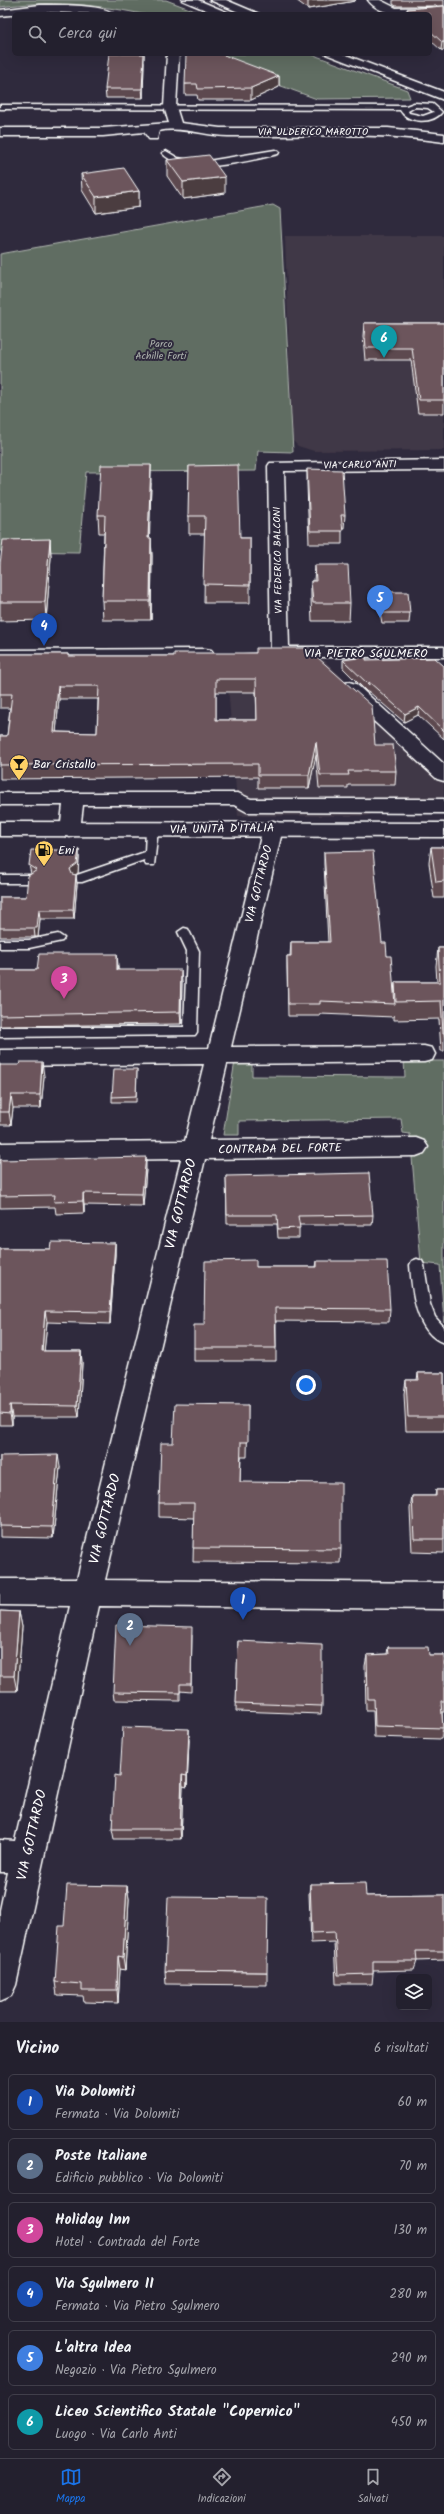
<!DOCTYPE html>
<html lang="it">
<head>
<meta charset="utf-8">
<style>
	body { margin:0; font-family:Kalam,sans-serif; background:#2b2836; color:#f1f3f6 }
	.controls { position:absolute; right:12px; bottom:12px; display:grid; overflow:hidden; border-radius:6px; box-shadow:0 4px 16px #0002 }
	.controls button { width:36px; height:36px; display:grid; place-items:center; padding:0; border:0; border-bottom:1px solid #403e4a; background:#23202e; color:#f1f3f6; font:20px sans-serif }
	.you { position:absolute; left:306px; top:1385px; width:14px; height:14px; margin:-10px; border:3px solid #fff; border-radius:50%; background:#1a73e8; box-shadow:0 0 0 6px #1a73e833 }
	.badge { display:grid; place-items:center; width:26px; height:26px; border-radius:50%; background:#1a73e8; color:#fff; font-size:13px; font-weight:700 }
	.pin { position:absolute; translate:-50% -33px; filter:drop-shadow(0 1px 2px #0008) }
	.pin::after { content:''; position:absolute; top:21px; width:14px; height:12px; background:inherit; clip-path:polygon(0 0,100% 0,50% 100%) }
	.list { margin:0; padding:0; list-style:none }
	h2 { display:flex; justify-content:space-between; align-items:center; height:52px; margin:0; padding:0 16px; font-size:17px }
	h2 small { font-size:13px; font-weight:400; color:#a3a3aa }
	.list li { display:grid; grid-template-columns:26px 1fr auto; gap:12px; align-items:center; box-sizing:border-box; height:56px; margin:0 8px 8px; padding:0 8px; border:1px solid #403e4a; border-radius:6px }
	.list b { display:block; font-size:15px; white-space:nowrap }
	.list p { margin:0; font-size:13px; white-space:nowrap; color:#a3a3aa }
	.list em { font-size:13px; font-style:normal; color:#a3a3aa }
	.icon { flex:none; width:22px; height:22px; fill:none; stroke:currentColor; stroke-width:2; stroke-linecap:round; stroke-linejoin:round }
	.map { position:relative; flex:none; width:444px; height:2022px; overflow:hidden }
	.search { position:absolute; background:#23202e; box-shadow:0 4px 16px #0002; left:12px; right:12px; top:12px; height:44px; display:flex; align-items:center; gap:10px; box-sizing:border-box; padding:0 14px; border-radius:6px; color:#a3a3aa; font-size:15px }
	.sheet { height:436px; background:#23202e }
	nav { display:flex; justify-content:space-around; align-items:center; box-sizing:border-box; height:56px; border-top:1px solid #403e4a; background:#23202e; font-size:11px; color:#a3a3aa }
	nav a { display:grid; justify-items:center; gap:2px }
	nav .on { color:#1a73e8 }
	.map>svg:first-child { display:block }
</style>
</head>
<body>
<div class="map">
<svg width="444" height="2022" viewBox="0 0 444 2022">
	<rect width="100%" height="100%" fill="#2f2a3d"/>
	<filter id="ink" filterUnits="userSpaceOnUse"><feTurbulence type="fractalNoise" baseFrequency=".025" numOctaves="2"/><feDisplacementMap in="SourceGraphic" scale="8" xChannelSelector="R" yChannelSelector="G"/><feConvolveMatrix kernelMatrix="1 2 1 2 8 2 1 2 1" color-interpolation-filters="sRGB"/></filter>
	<g filter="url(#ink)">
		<path fill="#413746" d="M285,236H444V450L314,451L298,446L292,440Z
			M226,659L324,660L444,778V809L384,810L366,816H238Z"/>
		<path fill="#606d62" stroke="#b0b6b0" d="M0,0H166L203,14C184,14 161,18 142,14C94,4 49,0 0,7Z
			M193,54H311L407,90L410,98L317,99Z
			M273,205L280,209L293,452L258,451L256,471L86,472L79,552L0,551V254Z
			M252,1060V1076L405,1077L404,1061H444V1322L440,1265L421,1263L410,1134L403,1133L401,1119L239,1121V1135H223L235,1061Z"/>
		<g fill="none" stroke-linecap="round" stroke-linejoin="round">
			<g stroke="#fff" stroke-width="3">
				<path id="lane" d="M414,103L433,104L442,112C433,124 408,124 400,110L0,109V105L406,106ZM415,107L428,108L434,112L423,116L409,113L408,111Z
					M275,150L279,152L278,154C249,161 185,178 162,153L166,151L178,158L202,162Z
					M152,826L158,830L154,865H146L144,860L82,882H74L72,879L74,876L145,852L146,830Z
					M0,875H30L36,879L30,883H0Z
					M184,928L188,929L199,951L197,1032L195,1035L0,1037V1027H184L187,951L178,932Z
					M58,934L64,938L62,941L29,948H0V940H29Z
					M417,1259L422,1261L424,1265L430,1304L435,1317L444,1327V1343C415,1333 412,1290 410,1265L412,1261Z"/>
			</g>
			<g stroke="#fff" stroke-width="3">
				<path id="street" d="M368,0H380L396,8L444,7V13C424,16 382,20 368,0Z
					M40,5C53,5 105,4 113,14L40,12L0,16V10Z
					M167,54H179L176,107L181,123L220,128H388L444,134V142C372,131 301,137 228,136C206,136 181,126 159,131L157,139H149L144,132L103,136H0V128H103L169,123L164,107Z
					M444,460V470L284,471L289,647H444V657H274L271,653L268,466L270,463Z
					M205,649L211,650L214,654L211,658L0,662V650Z
					M349,682L356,684L444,764V781L437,779L342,692L340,688L342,684Z
					M0,793H238L251,799H444V813L247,812L234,805H83L80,830L77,835L70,837L63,835L60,830L63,805H0Z
					M273,821L280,823L283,828L231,1047L424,1046L432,1048L435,1054L432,1060L424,1062L227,1064L209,1140L416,1138L424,1141L428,1147L424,1153L416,1156L205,1159L105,1580L444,1583V1609L99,1606L16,1985L11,1996L0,2001V1910L8,1872H0V1840L15,1841L70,1606L0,1605V1579H77L181,1159L0,1161V1143L185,1141L204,1064L0,1066V1050L209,1048L263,828L266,823Z"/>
			</g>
			<g stroke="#fff" stroke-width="3">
				<path id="primary" d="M0,822L444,823V837L0,836Z"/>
			</g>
			<g stroke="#fff" stroke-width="3">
				<path id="highway" d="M182,0H198L231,14H215Z
					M210,0H226L259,14H243Z
					M326,54H343L444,92V100Z"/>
			</g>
			<use href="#lane" fill="#2f2a3d" fill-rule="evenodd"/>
			<use href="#street" fill="#2f2a3d" fill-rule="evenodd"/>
			<use href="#primary" fill="#2f2a3d" fill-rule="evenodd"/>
			<use href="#highway" fill="#2f2a3d" fill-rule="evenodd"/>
		</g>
		<path fill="#5d494f" stroke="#fff" fill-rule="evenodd" d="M296,0H356L355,1L308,9Z
			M393,0H444V6H396L393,4Z
			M444,6V50H441L430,40V14H406L407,9Z
			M144,62L143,98H106L105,89Z
			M279,76V87L251,100H198L197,95H185V84Z
			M167,160L225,193L183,199L167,176Z
			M81,174L139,191V207L96,213L82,190Z
			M364,323H444V413H418L411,360H365L363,336Z
			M189,466L240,538H250V603H204L205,534H189Z
			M307,469L345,515L344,528H342V544H309L307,483Z
			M151,483L149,538H151L152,556L151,620H103L102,601L104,533H99L98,515Z
			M50,539L51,557L46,620L0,621V564Z
			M315,565L350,603L349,621H312L311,599V581H314Z
			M379,592L410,613L409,623H382L378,602Z
			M256,653L375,745L396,771L395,785H348V788H319L316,755L309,788H258V777L0,779V736H7L10,708H0V654H68V656H174ZM216,692H256L257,720H216ZM59,699H98L97,733L56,732Z
			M343,660H366L444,666V739L418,715L404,722L368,691V693L343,668Z
			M431,847H444V898H434L429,863Z
			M79,850V859L78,873L76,874L77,884L74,919H40L38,937H0V897H26L31,874L29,865Z
			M324,852L382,943L387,956L394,993L395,982H437L436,966L438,948H444V1051H441L439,1019L394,1020V1015V1017L320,1014V1016H288L287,968V956H290L291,942H328L324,864Z
			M118,966V970L182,982L181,1024L0,1026V970H37Z
			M0,1065L44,1076L41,1108H13L11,1125H0Z
			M137,1069L136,1102H112V1097Z
			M0,1160L146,1169L143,1206L84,1205V1213L56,1214L55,1207L0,1208Z
			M226,1176L373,1215L372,1225H299V1238H278L277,1224H227Z
			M115,1243V1255L110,1324L47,1322L44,1351H81L82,1363L79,1417H12V1425H0V1249H50Z
			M317,1261L390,1309L389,1322L276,1321V1361H194V1348L204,1325L256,1267H316Z
			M418,1373H444V1431H406L404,1394L406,1380H417Z
			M248,1405L247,1457H241L240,1482L341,1549L340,1563L193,1562L194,1518L159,1517V1503L173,1443Z
			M0,1456L60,1467L53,1538L0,1537Z
			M436,1490H444V1553L412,1552L410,1509L412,1496H435Z
			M0,1611L19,1612L22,1627L17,1691H0Z
			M192,1635L191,1692L180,1691V1701L114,1700L113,1692Z
			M238,1641L322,1706L321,1714L236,1711Z
			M388,1647L429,1655H444V1712H442L443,1728L441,1739L374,1737L373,1710H366L365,1666L367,1655L387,1654Z
			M189,1740L187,1787L183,1786L181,1839H114L112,1829L120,1776Z
			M310,1884L366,1896L444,1895V1960L417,1961L414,1970L373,1971V1974L372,1984H336L334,1942L311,1943L309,1894Z
			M127,1886L129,1899L125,1970L120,1969L118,2003L84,2002L83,1996L57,1995L55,1982L64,1926Z
			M165,1971L267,1972V1985L166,1984Z"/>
		<path fill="#4c3c40" stroke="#fff" d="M317,0H356L355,1L308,9V1Z
			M442,42H444V50H441Z
			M144,54V62L143,98L142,89Z
			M279,76V87L251,100V88Z
			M225,177V193L183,199V182Z
			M139,191V207L96,213V197Z
			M151,465V483L149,556L148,538Z
			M151,538L152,556L151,620L150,601Z
			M50,539L51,557L46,620L45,602Z
			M58,686L59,699L55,745L54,732Z
			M419,707L418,715L404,722L405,714Z
			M316,742V755L309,788V775Z
			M79,850V859L78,873L71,878L70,869Z
			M76,875L77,884L74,919L73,910Z
			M39,910L40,919L38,937H35L34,928Z
			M117,954L118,966L117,982Z
			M181,970L182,982L181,1024L180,1012Z
			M42,1062L44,1076L41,1108L40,1095Z
			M11,1095L13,1108L11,1125L9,1112Z
			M146,1157V1169L143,1206L142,1194Z
			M83,1193L84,1205V1213L83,1201Z
			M115,1243V1255L110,1324V1312Z
			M45,1311L47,1322L43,1363L42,1351Z
			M81,1351L82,1363L79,1417L77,1406Z
			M10,1405L12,1417V1425L10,1414Z
			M58,1455L60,1467L53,1538L52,1527Z
			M19,1612L22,1627L17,1691L14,1676Z
			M189,1729V1740L187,1787V1776Z
			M182,1775L183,1786L181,1839L180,1829Z
			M127,1886L129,1899L125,1970L123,1957Z
			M118,1956L120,1969L118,2003L117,1990Z"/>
		<path fill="#6c555c" stroke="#fff" fill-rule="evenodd" d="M306,0H317L308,1Z
			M444,6V42H442L430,31V14H412L407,9Z
			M109,54H144L142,89H105Z
			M186,54H221L279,76L251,88L198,89L197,84H185Z
			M209,155L225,177L183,182L167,160Z
			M124,168L139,191L96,197L81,174Z
			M364,323H444V400H419L412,348H366Z
			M101,465H151L148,538H151L150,601H102L105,515H98Z
			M238,465L240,538H250V585L203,584L205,516H188L189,466Z
			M307,469L342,470L345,515H341L343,531H310Z
			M50,539L45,602H0V564L3,540Z
			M315,565H348L350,603H313L311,581H316Z
			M379,592H408L410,613H382Z
			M256,648H307L372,706L375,745H393L396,771H348L349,775H320L316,742L309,775H258V764L0,765V736H7L12,694H0V654H68V656H174V653H256ZM216,679H256L257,720H216ZM58,686H99L97,733L54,732Z
			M366,657V660L435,658L444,666V731L419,707L405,714L369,682V685L343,660Z
			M431,847H444V881L436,882Z
			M31,850H79L77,864L70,869L72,874L76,875L73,910H39L37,928H0V897H26L28,876L37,870L29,865Z
			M373,851L382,943H386L387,956H391L395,1004L320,1001V1004H288L287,956H291V942H330L324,852Z
			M438,948H444V1033H443L441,1001L396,1002L395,982H440Z
			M39,954H117V970H181L180,1012L0,1015V970H37Z
			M20,1062H42L40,1095H11L9,1112H0V1065H19Z
			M114,1069H137L136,1096L112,1097Z
			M146,1157L142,1194L83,1193V1201L54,1202L55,1195L0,1196V1160Z
			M369,1173L373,1215L298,1216L300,1228L278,1229L277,1215H227L226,1176Z
			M51,1242L115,1243L110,1312L45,1311L42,1351H81L77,1406L10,1405V1414L0,1413V1249H50Z
			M256,1260V1267H317V1261H387L390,1309L275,1308L276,1348H194V1325H204L205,1261Z
			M418,1373H444V1417H408L406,1380H419Z
			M175,1404L248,1405V1442H241L240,1482L341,1483V1549L193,1548L194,1503H159L161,1443H173Z
			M58,1455L52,1527L0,1526V1456Z
			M436,1490H444V1539H414L412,1496H436Z
			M0,1611L19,1612L14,1676H0Z
			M116,1625L192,1627L191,1684H180V1693L113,1692Z
			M238,1641L322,1645V1706L236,1703Z
			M388,1647H428L429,1655H444V1701H441L443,1728L375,1726L374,1699H368L367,1655L389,1654Z
			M123,1727L189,1729L187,1776L182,1775L180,1829H112L115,1775L120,1776Z
			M365,1883L366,1896L444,1895V1951H416L417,1961H373V1974L338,1975L335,1932L312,1933L310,1884Z
			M67,1885L127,1886L123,1957L118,1956L117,1990H82V1984L55,1982L59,1926H64Z
			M168,1897L268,1898L267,1972L165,1971Z"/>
	</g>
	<defs>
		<g id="bar-pin" transform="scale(1)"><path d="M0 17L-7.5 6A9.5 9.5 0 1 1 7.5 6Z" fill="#ffd166" stroke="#2f2a3d"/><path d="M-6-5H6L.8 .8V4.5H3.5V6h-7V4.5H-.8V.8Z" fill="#111"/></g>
		<g id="fuel-pin" transform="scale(1)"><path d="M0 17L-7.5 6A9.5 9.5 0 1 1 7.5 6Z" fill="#ffd166" stroke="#2f2a3d"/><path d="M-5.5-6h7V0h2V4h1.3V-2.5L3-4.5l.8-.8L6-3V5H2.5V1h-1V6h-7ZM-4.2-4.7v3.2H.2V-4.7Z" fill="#111"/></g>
	</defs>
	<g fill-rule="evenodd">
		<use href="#bar-pin" x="19" y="764"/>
		<use href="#fuel-pin" x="44" y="850"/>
	</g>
	<g text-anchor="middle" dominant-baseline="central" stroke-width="4" stroke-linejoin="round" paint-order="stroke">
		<g font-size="10" fill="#fff" stroke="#2f2a3d">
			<text x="313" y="132">VIA ULDERICO MAROTTO</text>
			<text transform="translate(360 465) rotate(-1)">VIA CARLO ANTI</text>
			<text transform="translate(278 560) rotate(-91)">VIA FEDERICO BALCONI</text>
		</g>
		<g font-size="10" fill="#b0b6b0" stroke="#2f2a3d">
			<text x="161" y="344">Parco<tspan x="161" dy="12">Achille Forti</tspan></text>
		</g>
		<g font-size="12" fill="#fff" stroke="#2f2a3d">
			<text x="366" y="653">VIA PIETRO SGULMERO</text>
			<text transform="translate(222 829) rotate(-1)">VIA UNITÀ D'ITALIA</text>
			<text transform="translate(259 884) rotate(-76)">VIA GOTTARDO</text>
			<text transform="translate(280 1149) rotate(-1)">CONTRADA DEL FORTE</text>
		</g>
		<g font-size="12" fill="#fff" stroke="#2f2a3d" text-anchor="start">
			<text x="33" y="764">Bar Cristallo</text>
			<text x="58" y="850">Eni</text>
		</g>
		<g font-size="14" fill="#fff" stroke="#2f2a3d">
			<text transform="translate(181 1204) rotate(-76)">VIA GOTTARDO</text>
			<text transform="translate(105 1519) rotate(-76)">VIA GOTTARDO</text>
			<text transform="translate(32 1835) rotate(-77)">VIA GOTTARDO</text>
		</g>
	</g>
</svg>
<div class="controls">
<button><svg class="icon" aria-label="layers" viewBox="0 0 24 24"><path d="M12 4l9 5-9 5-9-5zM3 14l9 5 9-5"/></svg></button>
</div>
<div class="you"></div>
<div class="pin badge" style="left:243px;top:1620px;background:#1a4fb4">1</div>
<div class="pin badge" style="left:130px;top:1646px;background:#5c6f8a">2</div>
<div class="pin badge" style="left:64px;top:999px;background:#d1479c">3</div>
<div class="pin badge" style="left:44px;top:646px;background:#1a4fb4">4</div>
<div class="pin badge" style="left:380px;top:618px;background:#3f7fe0">5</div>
<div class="pin badge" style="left:384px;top:358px;background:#0f9aa8">6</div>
<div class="search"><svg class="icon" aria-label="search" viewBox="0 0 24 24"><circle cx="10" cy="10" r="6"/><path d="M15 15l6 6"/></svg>Cerca qui</div>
</div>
<section class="sheet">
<h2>Vicino<small>6 risultati</small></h2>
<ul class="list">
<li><span class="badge" style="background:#1a4fb4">1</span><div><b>Via Dolomiti</b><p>Fermata · Via Dolomiti</p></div><em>60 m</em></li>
<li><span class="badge" style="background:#5c6f8a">2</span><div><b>Poste Italiane</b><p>Edificio pubblico · Via Dolomiti</p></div><em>70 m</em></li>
<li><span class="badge" style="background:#d1479c">3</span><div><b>Holiday Inn</b><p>Hotel · Contrada del Forte</p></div><em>130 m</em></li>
<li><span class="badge" style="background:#1a4fb4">4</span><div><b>Via Sgulmero II</b><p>Fermata · Via Pietro Sgulmero</p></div><em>280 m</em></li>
<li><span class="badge" style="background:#3f7fe0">5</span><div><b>L'altra Idea</b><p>Negozio · Via Pietro Sgulmero</p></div><em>290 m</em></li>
<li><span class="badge" style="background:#0f9aa8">6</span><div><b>Liceo Scientifico Statale &quot;Copernico&quot;</b><p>Luogo · Via Carlo Anti</p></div><em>450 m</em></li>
</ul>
</section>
<nav>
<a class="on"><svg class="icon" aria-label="map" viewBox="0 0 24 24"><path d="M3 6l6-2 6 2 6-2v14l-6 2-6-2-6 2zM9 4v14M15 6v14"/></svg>Mappa</a>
<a><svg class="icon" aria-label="directions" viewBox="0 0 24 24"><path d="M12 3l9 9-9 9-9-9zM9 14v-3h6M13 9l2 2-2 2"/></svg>Indicazioni</a>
<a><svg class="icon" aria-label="saved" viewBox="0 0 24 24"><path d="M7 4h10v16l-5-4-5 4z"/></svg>Salvati</a>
</nav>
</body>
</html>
